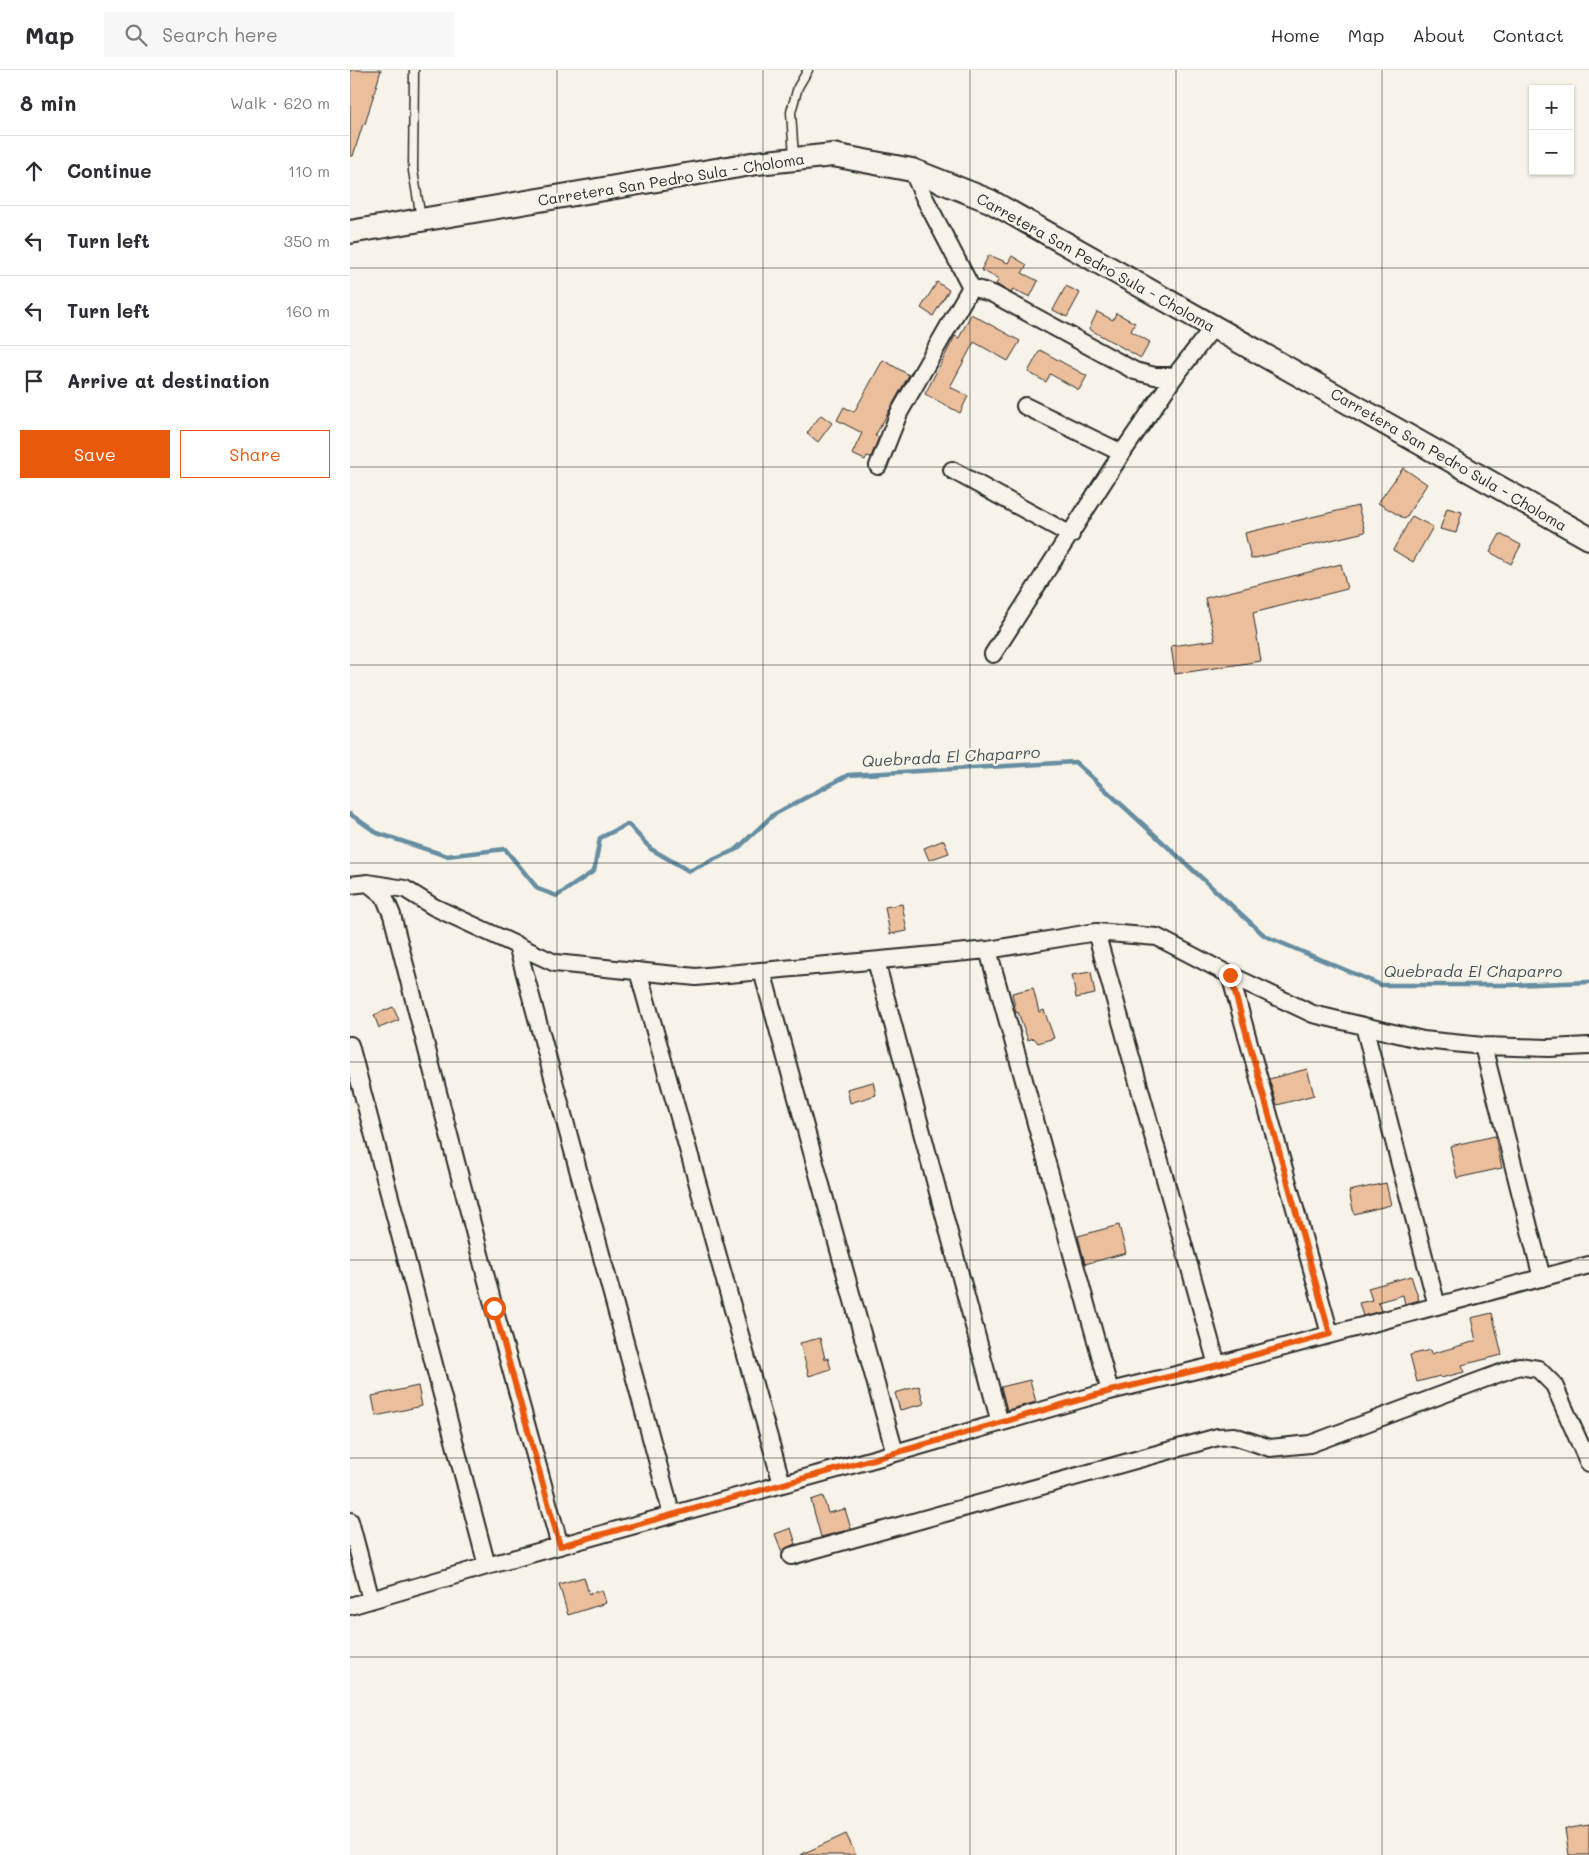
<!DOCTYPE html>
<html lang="en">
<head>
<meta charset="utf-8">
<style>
	body { margin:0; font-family:Mali,sans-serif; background:#f7f7f7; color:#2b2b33 }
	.controls { position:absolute; right:15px; top:15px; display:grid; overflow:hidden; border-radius:0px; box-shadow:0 1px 4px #0004 }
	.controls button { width:45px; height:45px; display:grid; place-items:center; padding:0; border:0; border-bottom:1px solid #e1e1e2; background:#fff; color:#2b2b33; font:25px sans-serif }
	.stop { position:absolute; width:15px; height:15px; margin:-11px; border:4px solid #ea580c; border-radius:50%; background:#fff }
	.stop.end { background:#ea580c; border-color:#fff; box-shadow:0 1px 5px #0008 }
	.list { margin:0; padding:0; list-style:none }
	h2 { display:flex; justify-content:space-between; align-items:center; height:65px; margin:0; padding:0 20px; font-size:21px }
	h2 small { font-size:16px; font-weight:400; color:#7c7c81 }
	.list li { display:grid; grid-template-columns:32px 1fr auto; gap:15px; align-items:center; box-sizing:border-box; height:70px; padding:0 20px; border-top:1px solid #e1e1e2 }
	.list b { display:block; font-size:19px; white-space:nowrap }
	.list em { font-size:16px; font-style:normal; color:#7c7c81 }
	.actions { display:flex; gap:10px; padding:15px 20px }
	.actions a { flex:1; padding:11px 0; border:1px solid #ea580c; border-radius:0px; text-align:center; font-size:18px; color:#ea580c }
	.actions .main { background:#ea580c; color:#fff }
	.icon { flex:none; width:28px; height:28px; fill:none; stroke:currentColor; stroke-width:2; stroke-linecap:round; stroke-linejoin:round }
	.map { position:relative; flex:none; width:1239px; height:1785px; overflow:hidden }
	header { display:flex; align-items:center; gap:30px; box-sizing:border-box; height:70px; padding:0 25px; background:#fff; border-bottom:1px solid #e1e1e2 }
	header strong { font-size:24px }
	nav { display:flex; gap:28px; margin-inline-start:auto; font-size:18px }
	.search { width:350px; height:45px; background:#f7f7f7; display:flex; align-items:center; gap:12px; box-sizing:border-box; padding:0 18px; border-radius:0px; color:#7c7c81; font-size:19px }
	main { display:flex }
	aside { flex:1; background:#fff }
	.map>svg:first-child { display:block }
</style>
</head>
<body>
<header>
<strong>Map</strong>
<div class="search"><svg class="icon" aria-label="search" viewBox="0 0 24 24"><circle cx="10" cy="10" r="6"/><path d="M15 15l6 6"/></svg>Search here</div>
<nav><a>Home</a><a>Map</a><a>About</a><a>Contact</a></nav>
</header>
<main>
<aside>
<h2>8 min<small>Walk · 620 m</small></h2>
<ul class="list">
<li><svg class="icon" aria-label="ahead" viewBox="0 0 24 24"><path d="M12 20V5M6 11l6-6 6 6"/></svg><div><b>Continue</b></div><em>110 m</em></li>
<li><svg class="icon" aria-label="left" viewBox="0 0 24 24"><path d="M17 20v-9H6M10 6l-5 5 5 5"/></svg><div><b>Turn left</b></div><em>350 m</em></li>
<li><svg class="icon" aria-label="left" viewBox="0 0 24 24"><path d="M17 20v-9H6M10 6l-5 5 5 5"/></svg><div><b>Turn left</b></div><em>160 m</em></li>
<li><svg class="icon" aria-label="arrive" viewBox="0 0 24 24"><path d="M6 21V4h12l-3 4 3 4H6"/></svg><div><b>Arrive at destination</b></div></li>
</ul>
<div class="actions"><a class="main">Save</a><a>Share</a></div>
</aside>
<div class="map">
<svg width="1239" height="1785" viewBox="0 0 1239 1785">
	<rect width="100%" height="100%" fill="#f7f3e8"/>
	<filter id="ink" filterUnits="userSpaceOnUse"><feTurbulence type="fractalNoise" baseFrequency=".02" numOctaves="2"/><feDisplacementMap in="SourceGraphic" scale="10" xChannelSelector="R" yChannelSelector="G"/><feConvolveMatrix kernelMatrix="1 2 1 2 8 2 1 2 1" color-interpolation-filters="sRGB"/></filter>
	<g filter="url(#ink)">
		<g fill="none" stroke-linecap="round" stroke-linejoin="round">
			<path stroke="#668da1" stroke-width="4.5" d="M0,744L27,763L97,786L155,779L188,819L207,826L244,801L250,768L278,754L301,779L339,801L387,779L423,745L498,705L725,692L915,866L1031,915H1159L1239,912"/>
		</g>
		<path fill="#ecbf9c" stroke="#2b2b2b" d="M0,0H31L15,54H13L3,86H0Z
			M639,185L658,193L662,186L677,195L672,203L688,211L680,227L663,219L661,223L646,214L649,209L631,200Z
			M587,212L599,220L583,246L571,238Z
			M716,216L730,223L717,247L703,240Z
			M747,242L763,250L766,243L785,253L781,261L800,272L791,288L739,259Z
			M621,244L670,271L658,291L624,272L600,317L618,326L610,343L575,324L605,266L609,268Z
			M690,280L737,306L729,320L700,304L696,312L678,302Z
			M533,290L559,305L525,366L529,367L521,387L517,386L515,390L502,384L512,363L487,350L494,337L504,342Z
			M471,345L482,353L468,372L457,363Z
			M1053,398L1077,414L1055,449L1028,433Z
			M1008,436L1015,462L901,489L895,463Z
			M1097,438L1112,442L1106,463L1090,459Z
			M1062,446L1083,457L1063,492L1043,480Z
			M1150,464L1171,475L1161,494L1140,482Z
			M991,494L997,519L903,543L911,591L825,604L821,576L865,570L855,528Z
			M594,770L599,783L579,790L574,778Z
			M552,834L557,861L540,864L535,837Z
			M741,902L745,924L726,928L722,905Z
			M683,918L689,942L694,940L704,968L688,973L684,968L678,970L668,942L666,943L662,923Z
			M43,937L49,950L29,958L24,945Z
			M957,999L964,1025L927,1035L919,1009Z
			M523,1012L526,1025L500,1033L497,1019Z
			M1145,1066L1152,1098L1107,1108L1100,1076Z
			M1036,1113L1041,1135L1004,1144L999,1121Z
			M769,1155L776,1183L735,1194L728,1166Z
			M1061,1206L1069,1230L1055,1234L1053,1225L1028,1232L1031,1241L1013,1246L1009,1233L1022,1230L1018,1218Z
			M1142,1243L1152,1285L1112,1295L1114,1302L1091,1308L1090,1306L1067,1312L1060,1285L1080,1280L1081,1284L1126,1271L1121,1248Z
			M470,1268L475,1289L478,1288L481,1299L459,1306L450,1273Z
			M680,1310L686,1332L657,1340L651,1317Z
			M68,1316L72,1336L26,1346L22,1326Z
			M569,1316L574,1334L550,1340L545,1323Z
			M473,1426L478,1443L495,1439L501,1459L471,1467L461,1430Z
			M441,1458L446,1474L438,1477L432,1482L425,1464Z
			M234,1507L239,1524L252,1520L256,1533L218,1545L209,1514Z
			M1239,1755V1785H1219L1215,1759Z
			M496,1764L506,1785H450Z"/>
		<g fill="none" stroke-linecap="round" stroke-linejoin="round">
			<g stroke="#2b2b2b" stroke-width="11">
				<path id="service" d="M64,0L63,101L71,148
					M444,87L441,42L448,17L458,0"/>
			</g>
			<g stroke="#2b2b2b" stroke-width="20">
				<path id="minor" d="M562,100L574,127L621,217
					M675,336L772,383
					M528,396L549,343L621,217L643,224L785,301L805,306H825L864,256
					M602,400L721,465
					M643,584L772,383L825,306
					M18,813L34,826L42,845L144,1238L210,1476
					M0,815L18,813L55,819L84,837L205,893L346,907L638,880L746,862L807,867L880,905L963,944L1073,970L1133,976L1199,978L1239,976
					M746,862L867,1295
					M167,875L322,1445
					M638,880L760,1321
					M526,891L650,1353
					M288,901L432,1414
					M412,901L545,1383
					M880,905L980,1264
					M1014,956L1087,1236
					M0,975L137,1496
					M1133,976L1192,1208
					M0,1451L21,1530
					M441,1486L868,1367L884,1366L920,1378L960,1374L1169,1296L1188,1299L1204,1315L1239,1394
					M0,1536L137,1496L545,1383L760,1321L867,1295L1239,1195"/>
			</g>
			<g stroke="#2b2b2b" stroke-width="26">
				<path id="secondary" d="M0,162L407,93L483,85L562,100L640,131L1239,468"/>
			</g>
			<use href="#service" stroke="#f7f3e8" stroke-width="8"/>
			<use href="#minor" stroke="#f7f3e8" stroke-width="16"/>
			<use href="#secondary" stroke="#f7f3e8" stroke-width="22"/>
		</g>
	</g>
	<g fill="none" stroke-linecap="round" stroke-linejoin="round" filter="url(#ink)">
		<path stroke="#ea580c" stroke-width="6" d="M144,1238L210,1476L545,1383L760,1321L868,1295L980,1264L880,905"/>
	</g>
	<path fill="none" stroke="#2b2b2b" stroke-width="1" stroke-opacity="0.55" d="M207,0V1785M413,0V1785M620,0V1785M826,0V1785M1032,0V1785M0,198H1239M0,397H1239M0,595H1239M0,793H1239M0,992H1239M0,1190H1239M0,1388H1239M0,1587H1239"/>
	<g text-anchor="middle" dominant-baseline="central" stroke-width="4.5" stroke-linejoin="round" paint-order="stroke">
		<g font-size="15" fill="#2b2b2b" stroke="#f7f3e8">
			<text transform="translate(321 109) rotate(-9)">Carretera San Pedro Sula - Choloma</text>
			<text transform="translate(746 192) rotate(29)">Carretera San Pedro Sula - Choloma</text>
			<text transform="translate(1099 389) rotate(30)">Carretera San Pedro Sula - Choloma</text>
		</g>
		<g font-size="16" font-style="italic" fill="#44545c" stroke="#f7f3e8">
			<text transform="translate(601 686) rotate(-3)">Quebrada El Chaparro</text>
			<text x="1123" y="900">Quebrada El Chaparro</text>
		</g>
	</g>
</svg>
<div class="controls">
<button>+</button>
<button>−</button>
</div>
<div class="stop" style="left:144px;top:1238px"></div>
<div class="stop end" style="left:880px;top:905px"></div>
</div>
</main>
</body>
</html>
